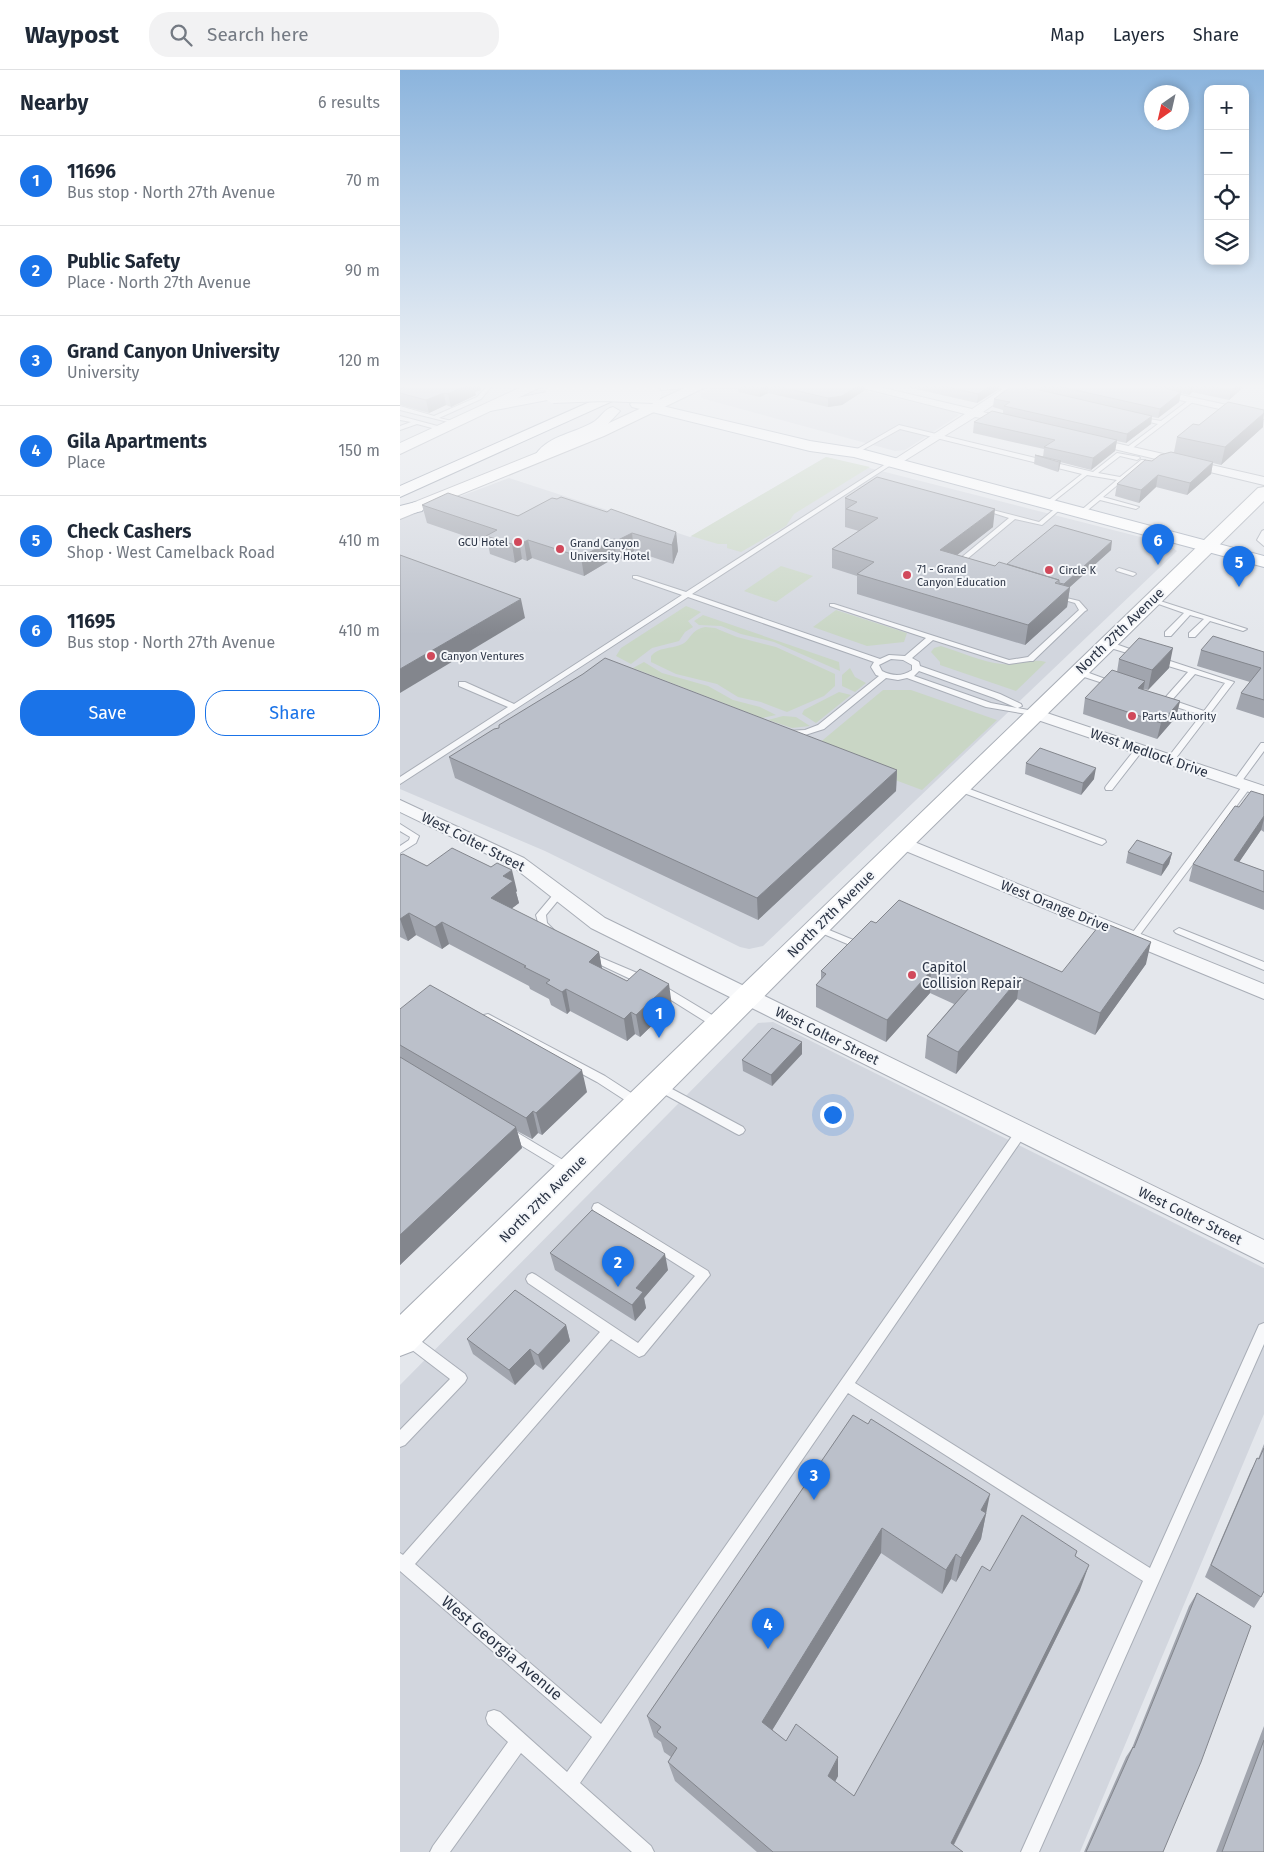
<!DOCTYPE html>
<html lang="en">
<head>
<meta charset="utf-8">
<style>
	body { margin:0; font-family:"Fira Sans",sans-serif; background:#f2f2f3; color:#1f2937 }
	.controls { position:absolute; right:15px; top:15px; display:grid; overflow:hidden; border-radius:10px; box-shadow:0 2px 8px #0003 }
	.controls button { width:45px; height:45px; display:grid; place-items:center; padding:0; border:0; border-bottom:1px solid #e0e1e3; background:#fff; color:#1f2937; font:25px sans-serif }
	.compass { position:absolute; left:744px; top:15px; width:45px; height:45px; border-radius:50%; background:#fff; box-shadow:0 2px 8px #0003; rotate:214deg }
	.you { position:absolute; left:432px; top:1044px; width:18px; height:18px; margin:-12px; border:4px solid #fff; border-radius:50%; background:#1a73e8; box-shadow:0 0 0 8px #1a73e833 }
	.badge { display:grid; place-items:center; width:32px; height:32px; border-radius:50%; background:#1a73e8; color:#fff; font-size:16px; font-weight:700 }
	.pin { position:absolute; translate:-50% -41px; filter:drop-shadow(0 1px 2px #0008) }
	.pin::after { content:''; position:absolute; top:26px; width:18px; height:15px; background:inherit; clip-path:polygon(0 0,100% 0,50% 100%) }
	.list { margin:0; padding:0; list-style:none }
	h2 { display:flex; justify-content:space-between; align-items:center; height:65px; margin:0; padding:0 20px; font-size:21px }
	h2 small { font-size:16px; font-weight:400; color:#747a83 }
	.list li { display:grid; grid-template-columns:32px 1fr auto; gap:15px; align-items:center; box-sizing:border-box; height:90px; padding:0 20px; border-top:1px solid #e0e1e3 }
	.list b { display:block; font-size:19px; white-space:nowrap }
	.list p { margin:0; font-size:16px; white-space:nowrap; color:#747a83 }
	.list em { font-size:16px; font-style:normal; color:#747a83 }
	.actions { display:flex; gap:10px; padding:15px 20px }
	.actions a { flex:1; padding:11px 0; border:1px solid #1a73e8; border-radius:20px; text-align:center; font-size:18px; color:#1a73e8 }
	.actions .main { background:#1a73e8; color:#fff }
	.icon { flex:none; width:28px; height:28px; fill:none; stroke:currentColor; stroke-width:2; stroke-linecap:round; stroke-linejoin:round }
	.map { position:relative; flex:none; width:864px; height:1782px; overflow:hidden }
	header { display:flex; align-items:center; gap:30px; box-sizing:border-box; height:70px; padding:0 25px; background:#fff; border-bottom:1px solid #e0e1e3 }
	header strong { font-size:24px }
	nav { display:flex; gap:28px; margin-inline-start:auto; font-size:18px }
	.search { width:350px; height:45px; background:#f2f2f3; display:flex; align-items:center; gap:12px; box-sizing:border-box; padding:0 18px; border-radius:20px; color:#747a83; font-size:19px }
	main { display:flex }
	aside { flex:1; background:#fff }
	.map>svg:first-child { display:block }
</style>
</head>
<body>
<header>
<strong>Waypost</strong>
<div class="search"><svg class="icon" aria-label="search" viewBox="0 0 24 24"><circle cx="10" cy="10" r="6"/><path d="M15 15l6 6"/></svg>Search here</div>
<nav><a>Map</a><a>Layers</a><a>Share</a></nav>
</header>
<main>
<aside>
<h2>Nearby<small>6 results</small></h2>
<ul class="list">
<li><span class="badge">1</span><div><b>11696</b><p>Bus stop · North 27th Avenue</p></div><em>70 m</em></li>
<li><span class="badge">2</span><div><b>Public Safety</b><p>Place · North 27th Avenue</p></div><em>90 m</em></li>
<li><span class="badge">3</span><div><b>Grand Canyon University</b><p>University</p></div><em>120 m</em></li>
<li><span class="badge">4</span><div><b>Gila Apartments</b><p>Place</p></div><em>150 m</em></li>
<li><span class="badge">5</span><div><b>Check Cashers</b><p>Shop · West Camelback Road</p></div><em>410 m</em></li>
<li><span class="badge">6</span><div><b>11695</b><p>Bus stop · North 27th Avenue</p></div><em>410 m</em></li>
</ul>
<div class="actions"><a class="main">Save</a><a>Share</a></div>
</aside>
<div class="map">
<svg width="864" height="1782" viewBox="0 0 864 1782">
	<rect width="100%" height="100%" fill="#e4e7ec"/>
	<path fill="#d2d6de" d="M317,315H440L554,342L559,345L505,380L495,381L301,328V324Z
		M426,387L768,474L777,481L363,876L349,879L340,877L145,781L0,719V449L109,408L290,467Z
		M373,952L864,1198V1344L680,1782H0V1315L358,953Z"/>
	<path fill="#c9d6c5" d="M426,387L470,397L394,444L386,456L341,482L327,478V474H318L291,466Z
		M381,496L413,506L376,532L344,521Z
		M286,536L301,542L288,551L293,557L285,562L279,571L252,578L231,594L216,586L221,578Z
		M436,540L507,563L504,572L467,576L413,557Z
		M303,545L439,592L440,601L374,572L341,564L321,556L299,555L294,551Z
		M305,557L315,558L337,567L376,577L435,604V616L424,626L387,642L361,632L338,627L317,614L276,604L251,592V586C259,577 270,579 280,575C292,571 288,561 305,557Z
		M541,576C560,582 582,592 602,594C618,596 631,588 646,592L616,621L540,595V592L531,582L534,578Z
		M244,592L262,603L308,616L333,630L360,637L376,645L362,648L233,598Z
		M450,598L455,607L466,613L455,622L442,616V605Z
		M483,620H511L597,650L522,720L412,679Z
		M439,622L451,625L416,653L402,644L404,640Z
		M383,646L396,647L410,656L392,658L368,650Z"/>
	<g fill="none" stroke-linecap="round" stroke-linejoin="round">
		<g stroke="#a9aeb7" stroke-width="2">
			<path id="lane" d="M88,315H93L81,329L39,348L56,352V354L0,340V336L34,346L77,327Z
				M588,315H599L620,321L617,323Z
				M789,330L794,331L730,380H726V378L758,354L737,349V347L761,351Z
				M0,346L45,358L46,359L43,361L17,354L0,360V356L11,352L0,350Z
				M499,355L693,402L717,383L739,387L740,388L737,390L720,386L698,403L720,407L741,390H745V392L703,427L739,437L736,439L700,430L683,444H679V442L717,410L687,405L649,435H645V433L682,404L500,359L457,383L452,382Z
				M492,390L494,391V393L292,524L480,589L489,585L505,586L526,568L430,536V534H434L609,590L628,587L679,540L675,533L654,527V525L679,531L687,540L685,541L633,591H630L609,594L533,570L512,588L519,592L520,596L600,624L621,634L622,636L618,638L638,642V646L586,637L507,608L498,610L486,608L424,659L402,666L387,665V661L405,660L418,655L479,606L476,605L471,597L474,592L288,527L0,714V707L108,637L59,616V612H65L114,634L282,525L233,508V506H237L286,522ZM491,589L503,590L512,595V600C502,607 492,606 482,601L479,595ZM519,601L594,628L617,638L591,633L514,606Z
				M658,436L663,437L642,455L615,449L567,489L565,494L569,498L568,499H564L559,494L562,487L609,448L581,439V437L639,452Z
				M864,460V476L857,470L862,461Z
				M719,498L735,503L736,504L733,506L717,501L716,500Z
				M750,529H754L847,559L843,561L810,551L795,567H789V563L804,549L790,545L771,566H765V562L784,543L750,531Z
				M704,572H710L744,584L743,586H737L704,576Z
				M755,588H761L834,612L773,692H770L766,690L801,645L764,633V629L788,602L755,592ZM795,604L825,613L804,641L772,630Z
				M675,600H681L719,614L715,616H712L675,604Z
				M861,673H864V681L839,715H833L832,713Z
				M736,678H739L743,680L712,720H706L705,718L706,716Z
				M847,713L851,716L850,718L736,870H730L728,868L730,866L844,714Z
				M559,715L705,770L706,772L702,775L699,774L556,720L555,718L556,716Z
				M0,754L19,766L16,773L0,783V776L9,770L10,767L0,761Z
				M160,819L165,822L146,845L147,853L156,862L151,865L139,856L136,845L157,820Z
				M417,855L463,874L465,876L460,879L457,878L414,860L412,858Z
				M779,858L864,892V900L776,863L774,861Z
				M190,883L249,908L250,911L249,914H241L186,888L185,886Z
				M259,913L322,951L323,954L322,957H314L255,920L254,917Z
				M88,944L205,1006L242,1030L244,1033L242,1036L238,1037L234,1036L197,1012L84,951L83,948L84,945Z
				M259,1012L343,1057L345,1060L343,1063L339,1065L335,1063L255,1019L253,1016L255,1013Z
				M108,1057L173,1096L175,1099L173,1102L169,1104L165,1102L104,1065L102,1062L104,1059Z
				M621,1057L625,1059L627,1062L625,1065L455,1313L750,1498L859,1255L864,1253V1274L639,1782H621L743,1511L448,1323L180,1713L251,1776L254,1782H232L121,1683L50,1782H30L33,1776L108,1672L88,1654L86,1648L88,1642L94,1640L100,1642L167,1702L192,1667L0,1501V1483L3,1485L200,1262L128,1213L126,1209L128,1205L132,1203L136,1205L238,1273L295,1206L194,1142L192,1138L194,1134L198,1133L308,1201L310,1205L244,1285L239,1287L211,1269L15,1494L201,1654L617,1059Z
				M8,1263L13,1265L65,1304L67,1308L65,1312L5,1375L0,1377V1360L50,1309L3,1273L1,1269L3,1265Z"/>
		</g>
		<g stroke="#a9aeb7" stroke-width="2">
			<path id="street" d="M451,315H471L572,339L609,315H622L583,342L616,350V354L575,347L496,396L490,393L492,391L565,344Z
				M713,315H735L864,343V349Z
				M689,367L864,407V415L685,372V368Z
				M635,639L864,716V727L629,647L627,644L629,641Z
				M0,730L124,788L205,848L864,1170V1193L191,858L112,796L0,742Z
				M502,767L864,914V929L496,777L493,773L496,769Z"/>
		</g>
		<g stroke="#a9aeb7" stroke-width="2">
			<path id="secondary" d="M126,315H145L0,384V373Z
				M291,315H310L204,366L0,449V438L194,360Z
				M864,417V431L511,778L13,1281L0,1286V1245L858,418Z"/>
		</g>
		<g stroke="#a3abb8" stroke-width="2">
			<path id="primary" d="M260,315H287L285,318L261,320Z
				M153,321L160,325L158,328L90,341L83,337L90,333Z
				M237,330L410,371L461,379L864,486V497L454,387L410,381L232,337L230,334Z
				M213,337L220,341L205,357L170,373L150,387H138L136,384C149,365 177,363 195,351C202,346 204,339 213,337Z"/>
		</g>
		<g stroke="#8b94a3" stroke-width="2">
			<path id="highway" d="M228,315H248L0,427V416Z
				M16,432L22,433L24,437L22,441L0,446V436Z"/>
		</g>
		<use href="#lane" fill="#f7f8fa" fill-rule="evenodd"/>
		<use href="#street" fill="#f7f8fa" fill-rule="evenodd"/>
		<use href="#secondary" fill="#fff" fill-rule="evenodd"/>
		<use href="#primary" fill="#fff" fill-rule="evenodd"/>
		<use href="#highway" fill="#fff" fill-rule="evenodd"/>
		<g stroke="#a3abb8" stroke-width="18" stroke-linecap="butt">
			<path id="primary-bridge" d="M153,325L204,323L253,325"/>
		</g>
		<use href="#primary-bridge" stroke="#fff" stroke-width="16"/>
	</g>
	<path fill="#a1a5ae" d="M9,315H81V320L75,322L76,325L51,337L46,335L29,343L0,335V319Z
		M338,315H465V320L442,335L428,337L368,323L360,327L338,322Z
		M498,315H599V319L577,333Z
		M638,315H846L829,330L792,322L789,325L781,323L779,332L758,348L752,347L751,354L726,373L717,371L715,381L691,400L660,392L659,400L658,402L634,394L635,385L643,387L644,379L573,363L574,352L603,343V340L593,337L594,329L628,320H637Z
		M799,355L863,357L821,395L813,393L811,404L787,425L756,417L739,433L715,426L717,414L752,391L774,382L777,367Z
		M445,428L593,457L557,485L595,496L711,480L670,517L667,537L625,575L457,524V506L432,498V479L459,461L445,457Z
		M22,435L276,462L278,481L273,494L234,481L221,489L216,487L184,506L132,488L127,491L122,489L115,493L90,484L88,474L27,453Z
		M801,580L864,582V648L836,639L841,623L850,612L797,596Z
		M719,589L769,598L748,620L743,619V620L780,631L776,647L757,669L683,644L685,628L717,602Z
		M49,687L497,700L496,721L358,850L55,708Z
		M626,693L694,709L681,725L625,704Z
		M864,725V762L861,760L839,792L864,801V840L789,811L793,794Z
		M728,782L772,783L769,794L761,806L726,793Z
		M0,785L27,796L117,821L116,822L119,833L111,839L199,882L202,899L272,936L240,967L235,964L227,971L170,941L167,944L151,935L149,929L130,919L129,916L49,874L42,879L16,865L8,871L0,867Z
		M476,853L662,902L746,894L695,965L617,929L556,1004L525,988L527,966L554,934L530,923L486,972L416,937V915L421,909V901Z
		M0,939L187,1022L142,1065L138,1063L132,1069L117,1061L122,1078L0,1195Z
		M402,972V984L372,1016L343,1001L342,990Z
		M150,1183L268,1200L244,1228L246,1238L235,1251L155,1200Z
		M166,1255L170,1271L143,1300L135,1294L115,1315L73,1284L67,1269Z
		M453,1345L586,1443L581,1469L556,1512L551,1509L542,1524L481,1483L372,1660L386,1671L438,1706L435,1712L454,1726L590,1501L677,1481L675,1486L680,1520L554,1775L563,1782H357L275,1711L268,1692L271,1687L264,1682L261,1672L254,1667L247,1646Z
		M864,1374V1521L861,1527L854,1538L805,1507L851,1400L858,1389Z
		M797,1523L763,1782H684L726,1687L732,1678L789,1536Z
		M864,1656V1782H816Z"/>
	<path fill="#83868d" d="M67,315H81V320L75,322L76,325L51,337L48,324Z
		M365,315H368V323L360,327V318Z
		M459,315H465V320L442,335L428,337V328Z
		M592,315H599V319L577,333L578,324Z
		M790,315H793L792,322L789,325Z
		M837,315H846L829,330L831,321Z
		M781,322L779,332L758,348L760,339Z
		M44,323L46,335L29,343L26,330Z
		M864,343L863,357L821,395L825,377Z
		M752,346L751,354L726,373L727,364Z
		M717,370L715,381L691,400L693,388Z
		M661,391L659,400L658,402L659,392Z
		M813,392L811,404L787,425L790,413Z
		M758,405L756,417L739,433L741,420Z
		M595,439L593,457L539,499L540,480Z
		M276,462L278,481L273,494L272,475Z
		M232,463L234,481L221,489L218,470Z
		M214,469L216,487L184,506L181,487Z
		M119,470L122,489L115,493L112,474Z
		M128,470L132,488L127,491L124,472Z
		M712,471L711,480L662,524L664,514Z
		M670,517L667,537L625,575L628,555Z
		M121,529L125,548L0,623V599Z
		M773,578L769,598L748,620L752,600Z
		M745,611L742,627L738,618Z
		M780,631L776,647L757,669L761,653Z
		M696,698L694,709L681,725L683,713Z
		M497,700L496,721L358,850L357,828Z
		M864,746V749L861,760L829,807L834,790Z
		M772,783L769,794L761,806L763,795Z
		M112,800L117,821L116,822L119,833L96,850L91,828L103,806Z
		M9,843L16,865L8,871L0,849Z
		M42,852L49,874L42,879L35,857Z
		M751,872L746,894L695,965L700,943Z
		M199,882L203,904L189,892Z
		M531,901L530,923L486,972L487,950Z
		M620,907L617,929L556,1004L558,982Z
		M269,914L272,936L240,967L236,945Z
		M166,919L170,941L167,944L162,922Z
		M231,942L235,964L227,971L224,949Z
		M402,972V984L372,1016L371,1005Z
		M182,1000L187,1022L142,1065L136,1043Z
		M133,1041L138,1063L132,1069L126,1048Z
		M116,1057L122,1078L0,1195V1165Z
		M265,1184L268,1200L244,1228L246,1238L235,1251L232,1235L236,1218Z
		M166,1255L170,1271L143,1300L138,1285Z
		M130,1279L135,1294L115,1315L109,1300Z
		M590,1424L581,1469L556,1512L561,1488L581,1440Z
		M482,1458L481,1483L365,1672L362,1652Z
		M556,1484L551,1509L542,1524L546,1500Z
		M689,1495L680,1520L550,1782L551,1773Z
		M438,1687V1706L428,1724V1706Z"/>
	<path fill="#bbc0ca" stroke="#83868d" d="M9,315H67L48,324L44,323L26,330L0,323V319Z
		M348,315H365L360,318Z
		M372,315H459L442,326L428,328Z
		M539,315H592L578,324Z
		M613,315H619L625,317L628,320L631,318L752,346L727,364L604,336L610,332L594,329Z
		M653,315H753L781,322L760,339Z
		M807,315H837L831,321Z
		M828,332L864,340V343L825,377L777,367L793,354L799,355Z
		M592,341L717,370L693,388L644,377L655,370L574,352Z
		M771,382L813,392L790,413L758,405L741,420L717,414L745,390L752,391L760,385Z
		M635,385L661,391L659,392Z
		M477,407L595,439L540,480L595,496L599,492L659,510L655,513L670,517L628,555L457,504L474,492L432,479L478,448L446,439L457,432L445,428Z
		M48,423L118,446L152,428L157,429L161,427L207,442L211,439L276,462L272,475L232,463L218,470L214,469L181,487L128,470L124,472L119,470L112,474L86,466L97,460L22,435Z
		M655,455L712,471L664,514L659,513V510L607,494Z
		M0,485L121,529L0,599Z
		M813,566L864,582V630L841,623L861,598L801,580Z
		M739,568L773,578L752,600L719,589Z
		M205,588L497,700L357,828L49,687L94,659L99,658V655L183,604Z
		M712,600L745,611L738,618L780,631L761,653L685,628Z
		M640,678L696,698L683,713L626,693Z
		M851,721L864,725V746L834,790L864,801V822L793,794L835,736L839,737Z
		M737,770L772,783L763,795L728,782Z
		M52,778L91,797L97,793L112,800L103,806L113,811L91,828L199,882L189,892L227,911L240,899L269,914L236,945L231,942L224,949L166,919L162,922L146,913L150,910L124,897L126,896L42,852L35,857L9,843L0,849V785L3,784L27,796Z
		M499,830L662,902L702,852L751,872L700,943L620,907L558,982L527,966L569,918L531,901L487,950L416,915L426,904L421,901L471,851L476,853Z
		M30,915L182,1000L136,1043L133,1041L126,1048L0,975V939Z
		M372,958L402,972L371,1005L342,990Z
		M0,987L116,1057L0,1165Z
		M192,1140L265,1184L236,1218L243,1222L232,1235L150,1183Z
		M115,1220L166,1255L138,1285L130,1279L109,1300L67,1269Z
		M453,1345L468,1354L471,1349L590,1424L581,1440L586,1443L561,1488L556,1484L546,1500L482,1458L362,1652L386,1671L396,1654L438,1687L428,1706L454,1726L582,1496L590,1501L622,1445L677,1481L675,1486L689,1495L551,1773L563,1782H373L268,1692L277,1678L257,1662L261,1657L247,1646Z
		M864,1378V1521L861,1527L811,1495L857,1388L859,1389Z
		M797,1523L851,1556L801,1692L763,1782H686L733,1677L734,1678Z
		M864,1670V1782H822Z"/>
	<linearGradient id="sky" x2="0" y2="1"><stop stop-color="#8bb4dd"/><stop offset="0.56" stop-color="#f3f4f6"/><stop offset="1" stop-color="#f3f4f6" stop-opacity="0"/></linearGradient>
	<rect width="864" height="565" fill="url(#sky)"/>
	<g fill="#d1495b" stroke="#f4f6f9" stroke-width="2">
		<circle cx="118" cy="472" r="5"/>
		<circle cx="160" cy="479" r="5"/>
		<circle cx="649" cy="500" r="5"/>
		<circle cx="507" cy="505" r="5"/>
		<circle cx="31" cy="586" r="5"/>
		<circle cx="732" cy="646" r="5"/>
		<circle cx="512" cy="905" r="5"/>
	</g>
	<g text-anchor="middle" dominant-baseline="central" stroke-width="4" stroke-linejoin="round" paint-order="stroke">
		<g font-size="11" fill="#2b3445" stroke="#f4f6f9" text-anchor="start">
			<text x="108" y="472" text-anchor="end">GCU Hotel</text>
			<text x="170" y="473">Grand Canyon<tspan x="170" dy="13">University Hotel</tspan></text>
			<text x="517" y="499">71 - Grand<tspan x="517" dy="13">Canyon Education</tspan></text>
			<text x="659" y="500">Circle K</text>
			<text x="41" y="586">Canyon Ventures</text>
			<text x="742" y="646">Parts Authority</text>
		</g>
		<g font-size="14" fill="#2b3445" stroke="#f4f6f9">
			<text transform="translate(720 561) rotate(-44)">North 27th Avenue</text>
			<text transform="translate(749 683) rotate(19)">West Medlock Drive</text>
			<text transform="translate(73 772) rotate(27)">West Colter Street</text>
			<text transform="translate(655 836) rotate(22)">West Orange Drive</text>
			<text transform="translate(431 844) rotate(-45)">North 27th Avenue</text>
			<text transform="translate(427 966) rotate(26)">West Colter Street</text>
			<text transform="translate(143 1129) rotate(-45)">North 27th Avenue</text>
			<text transform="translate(790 1146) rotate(26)">West Colter Street</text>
		</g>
		<g font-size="14" fill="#2b3445" stroke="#f4f6f9" text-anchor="start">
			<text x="522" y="897">Capitol<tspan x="522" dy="16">Collision Repair</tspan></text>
		</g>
		<g font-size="16" fill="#2b3445" stroke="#f4f6f9">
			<text transform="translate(102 1578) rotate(40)">West Georgia Avenue</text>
		</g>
	</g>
</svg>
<div class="controls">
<button>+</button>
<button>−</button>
<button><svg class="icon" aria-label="locate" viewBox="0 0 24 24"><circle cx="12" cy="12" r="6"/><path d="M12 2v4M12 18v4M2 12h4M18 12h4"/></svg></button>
<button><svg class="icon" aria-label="layers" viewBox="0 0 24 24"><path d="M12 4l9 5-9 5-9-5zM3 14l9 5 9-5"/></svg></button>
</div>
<svg class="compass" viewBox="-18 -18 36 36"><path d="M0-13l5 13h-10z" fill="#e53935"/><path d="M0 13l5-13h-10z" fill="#747a83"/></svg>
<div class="you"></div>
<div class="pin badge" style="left:259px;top:968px">1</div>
<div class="pin badge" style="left:218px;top:1217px">2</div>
<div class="pin badge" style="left:414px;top:1430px">3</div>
<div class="pin badge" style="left:368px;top:1579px">4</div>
<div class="pin badge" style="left:839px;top:517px">5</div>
<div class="pin badge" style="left:758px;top:495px">6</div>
</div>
</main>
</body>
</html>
